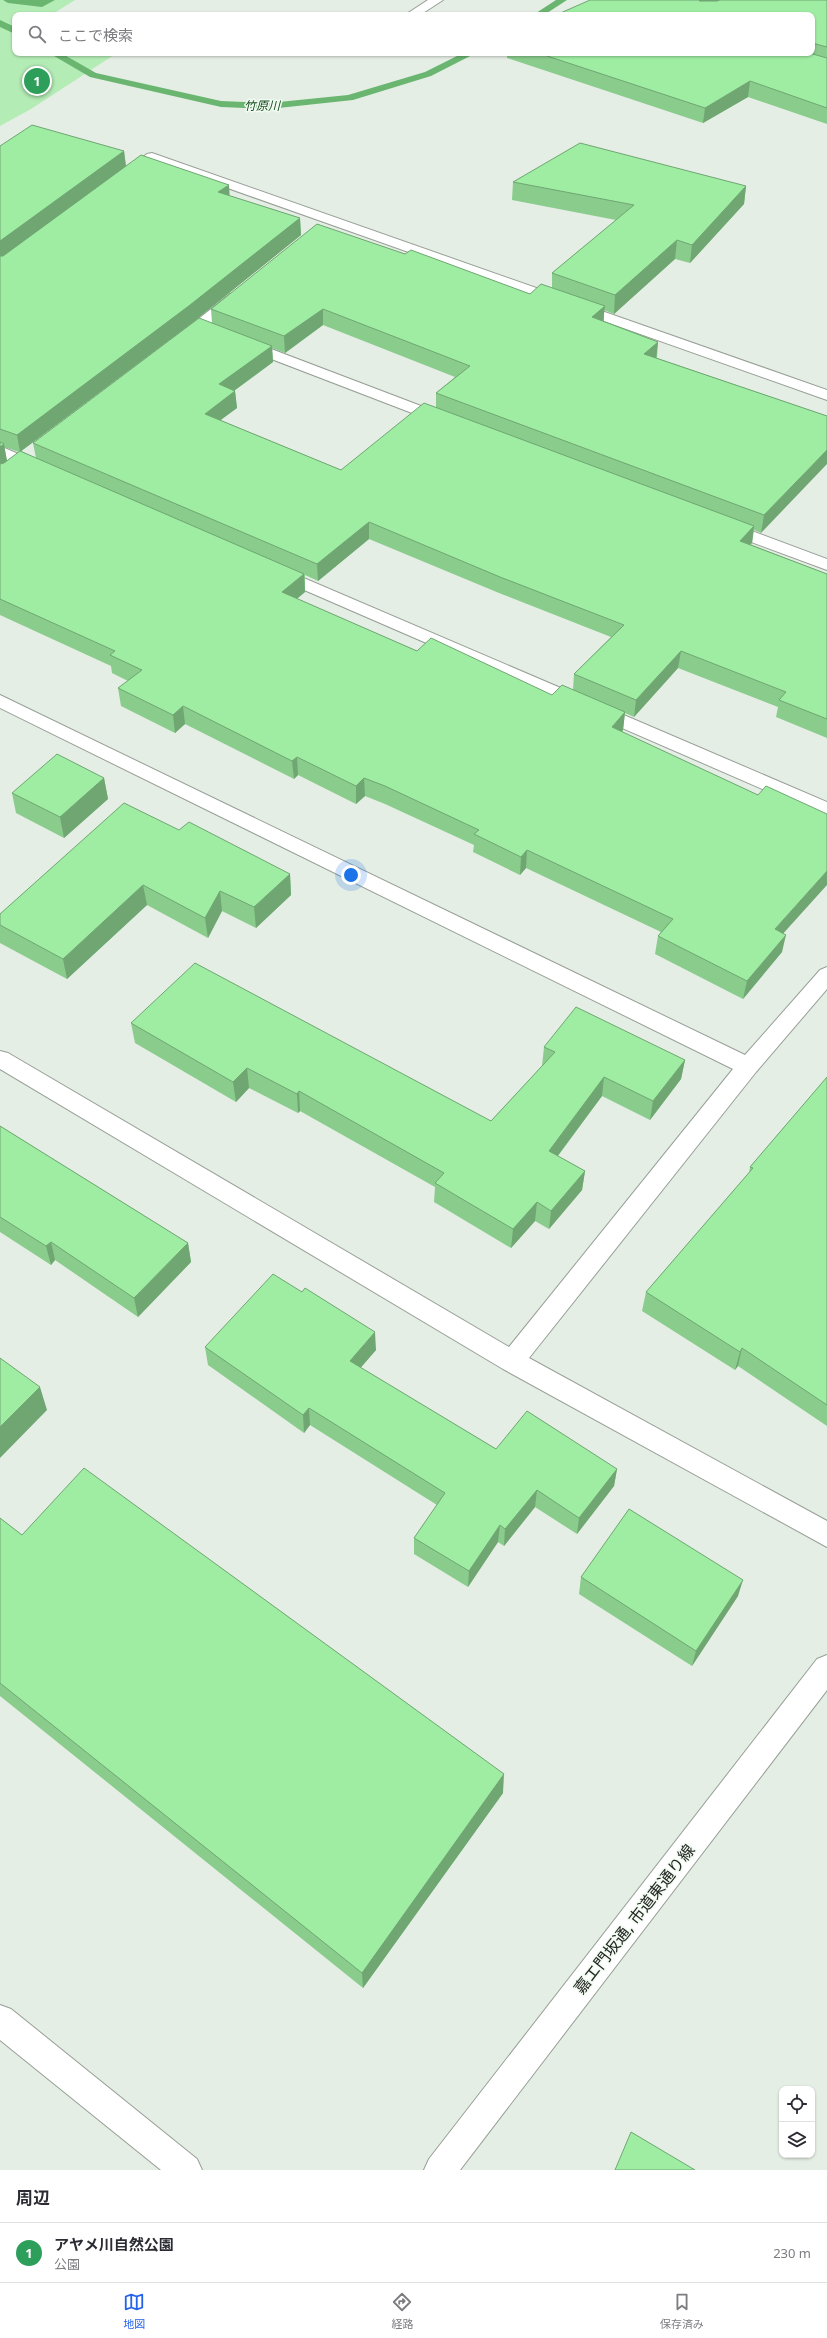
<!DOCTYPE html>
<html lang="ja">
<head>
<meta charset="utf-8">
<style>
	body { margin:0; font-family:"Noto Sans","Noto Sans JP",sans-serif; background:#f7f7f7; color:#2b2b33 }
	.controls { position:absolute; right:12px; bottom:12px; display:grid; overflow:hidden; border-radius:8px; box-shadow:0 1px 3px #0004 }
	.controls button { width:36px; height:36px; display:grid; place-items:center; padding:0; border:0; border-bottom:1px solid #e1e1e2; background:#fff; color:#2b2b33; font:20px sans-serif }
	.you { position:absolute; left:351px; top:875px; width:14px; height:14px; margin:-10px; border:3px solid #fff; border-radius:50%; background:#1a73e8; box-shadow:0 0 0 6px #1a73e833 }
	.badge { display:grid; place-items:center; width:26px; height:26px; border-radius:50%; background:#2563eb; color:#fff; font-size:13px; font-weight:700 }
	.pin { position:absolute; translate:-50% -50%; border:2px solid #fff; box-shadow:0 1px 4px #0006 }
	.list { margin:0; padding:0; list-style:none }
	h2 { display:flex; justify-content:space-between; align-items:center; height:52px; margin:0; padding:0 16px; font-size:17px }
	h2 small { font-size:13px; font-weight:400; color:#7c7c81 }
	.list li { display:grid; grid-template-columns:26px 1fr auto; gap:12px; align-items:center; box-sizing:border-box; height:60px; padding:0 16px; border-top:1px solid #e1e1e2 }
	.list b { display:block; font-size:15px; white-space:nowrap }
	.list p { margin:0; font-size:13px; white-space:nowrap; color:#7c7c81 }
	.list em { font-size:13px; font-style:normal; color:#7c7c81 }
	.icon { flex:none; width:22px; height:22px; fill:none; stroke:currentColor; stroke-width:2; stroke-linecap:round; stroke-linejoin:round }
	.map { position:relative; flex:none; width:827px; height:2170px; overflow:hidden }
	.search { position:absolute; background:#fff; box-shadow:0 1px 3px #0004; left:12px; right:12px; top:12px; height:44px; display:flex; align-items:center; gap:10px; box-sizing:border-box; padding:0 14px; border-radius:8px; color:#7c7c81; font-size:15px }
	.sheet { height:112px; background:#fff }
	nav { display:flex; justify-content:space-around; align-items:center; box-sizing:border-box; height:56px; border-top:1px solid #e1e1e2; background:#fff; font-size:11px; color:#7c7c81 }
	nav a { display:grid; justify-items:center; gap:2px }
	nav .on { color:#2563eb }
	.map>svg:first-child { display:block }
</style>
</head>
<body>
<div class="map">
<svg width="827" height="2170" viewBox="0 0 827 2170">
	<rect width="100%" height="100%" fill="#e5eee5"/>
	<path fill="#b4ecb6" d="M0,0H75L51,15H15V53H117L31,109L0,126Z"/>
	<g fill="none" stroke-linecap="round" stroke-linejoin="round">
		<path fill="#6ab670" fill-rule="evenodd" d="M3,0H55L42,7L8,3Z
			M556,0H567L544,15H533Z
			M0,20L15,27V34L0,27Z
			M49,53H61L96,73L221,101L269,103L348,95L425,72L463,53H476L431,76L353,100L269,109L221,107L90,77Z"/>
		<g stroke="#979f97" stroke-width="2">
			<path id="minor" d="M428,0H443L420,15H405Z
				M152,153L827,390V400L154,162L132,179H122L120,176L122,173L147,154Z
				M235,293L240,294L242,297L240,300L187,342H177L174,339L177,336L230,294Z
				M245,339L450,417L452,420L450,423H438L240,347L237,344L240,341Z
				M0,446L46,466L48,469L46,472H34L0,457Z
				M725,521L827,559V570L719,530L717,526L719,522Z
				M278,567L827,802V817L272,576L269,572L272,568Z
				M0,695L745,1055L820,970L827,967V989L756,1072L529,1358L827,1521V1547L503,1369L0,1069V1051L8,1053L509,1347L733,1069L0,708Z
				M827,1655V1690L460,2170H424L429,2159L817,1659Z
				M0,2005L11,2009L197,2159L202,2170H161L0,2040Z"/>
		</g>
		<use href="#minor" fill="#fff" fill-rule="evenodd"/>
	</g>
	<path fill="#89cc8c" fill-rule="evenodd" d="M827,0V124L748,97L703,123L507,58V53H812V15Z
		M0,146L124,151L126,166L230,196L300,218L301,235L192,323L21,451L36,458L33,443L212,323L211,309L405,254L530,294L552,287V273L616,220L512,200L513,182L746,186L744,204L690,263L675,259L614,314L604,310V321L658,342L657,358L827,416L761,533L754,530L752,543L750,544L827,574V738L776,717L778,707L678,668L634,717L625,713L623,730L622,731L783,933L782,952L743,999L655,954L658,936L661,932L526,868L520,875L473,852L474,845L385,804L365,796L356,804L298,775L294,779L185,724L175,733L121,706L118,688L128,681L112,673L111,666L0,615ZM323,325L455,377L436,393V407L341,470L220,420L237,408L235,391H234L273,362L272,348L285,353ZM4,447L19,452L7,461ZM369,539L499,593L611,637L574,674L573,690L552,695L417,651L297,599L305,592V575L318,581Z
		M104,778L108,799L64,838L16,813L12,793Z
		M179,830L290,874L291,895L256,928L222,911L208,938L147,905L67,979L0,943V914Z
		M131,1023L491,1121L542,1066L544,1047L685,1060L681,1079L650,1120L602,1096L558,1156L585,1171L582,1190L549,1229L535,1221L511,1248L434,1202L435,1187L300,1111L298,1113L249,1088L236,1102L135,1043Z
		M827,1077V1426L738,1366L735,1370L642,1311L646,1292L749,1173L750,1167Z
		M0,1126L188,1243L191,1262L138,1317L55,1260L51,1265L0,1232Z
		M205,1347L376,1350L360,1368L496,1449L617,1469L614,1486L577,1534L535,1507L504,1546L498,1542L468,1587L414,1554V1538L437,1505L310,1425L304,1433L208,1365Z
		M0,1518L22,1535L503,1793L363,1988L0,1696Z
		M581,1577L738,1596L692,1666L579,1594Z"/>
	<path fill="#6fa672" d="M700,0H725L698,14Z
		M750,81L748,97L703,123L705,108Z
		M124,151L126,167L0,260V241Z
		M229,185L230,202L218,192Z
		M746,186L744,204L690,263L692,245Z
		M300,218L301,235L192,323L20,452L17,435Z
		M677,240L675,259L614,314L615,295Z
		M605,306L603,323L592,317Z
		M323,309V325L285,353L284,336Z
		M658,342L656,359L644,354Z
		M272,346L273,362L220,401L219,384Z
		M235,391L237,408L206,431L205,414Z
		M4,444L7,461L0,468V447Z
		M827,450V464L761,533L764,515Z
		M369,522V539L318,581L317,564Z
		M754,526L752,543L738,557L740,541Z
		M304,574L305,592L283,610L282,592Z
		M681,651L678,668L634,717L636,700Z
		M183,706L185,724L175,733L173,715Z
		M625,712L623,730L610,745L612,727Z
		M297,757L298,775L294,779L292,761Z
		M104,778L108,799L64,838L60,817Z
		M364,778L365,796L356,804V786Z
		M527,850L526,868L520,875L521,857Z
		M827,871V885L771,947L775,929Z
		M290,874L291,895L256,928L254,907Z
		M143,885L147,905L67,979L63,959Z
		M220,891L222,911L208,938L205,918Z
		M786,935L782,952L743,999L747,981Z
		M685,1060L681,1079L650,1120L653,1101Z
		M247,1068L249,1088L236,1102L233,1082Z
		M604,1077L602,1096L547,1170L549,1151Z
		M299,1091L300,1111L298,1113L297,1094Z
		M585,1171L582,1190L549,1229L551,1211Z
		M537,1202L535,1221L511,1248L513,1229Z
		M51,1242L55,1260L51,1265L46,1246Z
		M188,1243L191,1262L138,1317L134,1298Z
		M375,1332L376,1350L351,1379L350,1361Z
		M742,1348L738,1366L735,1370L740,1352Z
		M40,1387L47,1410L0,1458V1427Z
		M309,1408L310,1425L304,1433L303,1415Z
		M617,1469L614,1486L577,1534L579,1518Z
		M537,1490L535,1507L504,1546L505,1529Z
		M500,1525L498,1542L468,1587L469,1571Z
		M743,1580L738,1596L692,1666L696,1651Z
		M504,1774L503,1793L363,1988L362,1973Z"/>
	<path fill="#9feda3" stroke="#6fa672" d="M590,0H700L699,1H717L720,0H827V47L812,43V15H556Z
		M538,53H809L827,58V108L750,81L705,108Z
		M32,125L124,151L0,241V146Z
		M580,143L746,186L692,245L677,240L615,295L552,273L634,205L513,182Z
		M141,155L229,185L218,192L300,218L190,305L17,435L0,429V256H3Z
		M317,224L405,254L411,250L530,294L541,284L605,306L592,317L658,342L644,354L827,416V450L764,515L436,393L470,366L323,309L284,336L211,309Z
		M199,318L272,346L219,384L235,391L205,414L341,470L424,403L754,526L740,541L827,574V719L779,700L786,692L681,651L636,700L574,674L624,625L500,577L369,522L317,564L33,443Z
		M0,442L4,444L0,447Z
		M20,451L304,574L282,592L417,651L431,638L552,695L562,685L625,712L612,727L758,795L766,786L827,814V871L775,929L786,935L747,981L658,936L673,919L527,850L521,857L474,834L479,830L385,786L364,778L356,786L297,757L292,761L183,706L173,715L118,688L142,670L110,655L115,651L0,599V464L4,463Z
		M57,754L104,778L60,817L12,793Z
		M124,803L179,830L189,822L290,874L254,907L220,891L205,918L143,885L63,959L0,925V914Z
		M195,963L491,1121L555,1052L544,1047L576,1007L685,1060L653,1101L604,1077L549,1151L585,1171L551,1211L537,1202L513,1229L435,1183L444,1173L299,1091L297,1094L247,1068L233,1082L131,1023Z
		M827,1077V1405L742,1348L740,1352L646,1292L753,1168L750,1167Z
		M0,1126L188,1243L134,1298L51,1242L46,1246L0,1217Z
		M273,1274L302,1292L305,1288L375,1332L350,1361L496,1449L527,1411L617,1469L579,1518L537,1490L505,1529L500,1525L469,1571L414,1538L445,1493L309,1408L303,1415L205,1347Z
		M0,1358L40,1387L0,1427Z
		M84,1468L504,1774L362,1973L0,1683V1518L22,1535Z
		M629,1509L743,1580L696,1651L581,1577Z
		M631,2132L695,2170H615Z"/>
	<g text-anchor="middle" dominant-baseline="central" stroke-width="3" stroke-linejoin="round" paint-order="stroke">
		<g font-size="12" font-style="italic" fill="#174c1e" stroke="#f2fbf2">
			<text x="262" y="105">竹原川</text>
		</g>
		<g font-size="16" fill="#242724" stroke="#f2fbf2">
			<text transform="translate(634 1919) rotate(-52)">嘉エ門坂通, 市道東通り線</text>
		</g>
	</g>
</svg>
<div class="controls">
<button><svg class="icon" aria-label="locate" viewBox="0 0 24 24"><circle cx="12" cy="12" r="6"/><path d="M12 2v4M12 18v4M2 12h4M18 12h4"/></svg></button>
<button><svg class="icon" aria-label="layers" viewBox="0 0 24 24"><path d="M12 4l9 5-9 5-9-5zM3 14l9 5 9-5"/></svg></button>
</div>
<div class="you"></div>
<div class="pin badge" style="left:37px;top:81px;background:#2e9e5b">1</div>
<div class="search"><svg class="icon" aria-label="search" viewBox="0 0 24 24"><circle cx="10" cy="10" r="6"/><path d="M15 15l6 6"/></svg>ここで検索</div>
</div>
<section class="sheet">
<h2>周辺<small></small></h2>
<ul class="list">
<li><span class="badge" style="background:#2e9e5b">1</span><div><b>アヤメ川自然公園</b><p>公園</p></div><em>230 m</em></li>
</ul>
</section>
<nav>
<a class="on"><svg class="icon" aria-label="map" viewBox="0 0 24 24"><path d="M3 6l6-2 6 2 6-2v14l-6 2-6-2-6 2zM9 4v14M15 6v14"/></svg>地図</a>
<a><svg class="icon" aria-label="directions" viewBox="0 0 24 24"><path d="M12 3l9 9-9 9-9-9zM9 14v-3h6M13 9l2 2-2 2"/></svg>経路</a>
<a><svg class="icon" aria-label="saved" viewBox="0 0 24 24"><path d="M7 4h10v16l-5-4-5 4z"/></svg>保存済み</a>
</nav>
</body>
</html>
